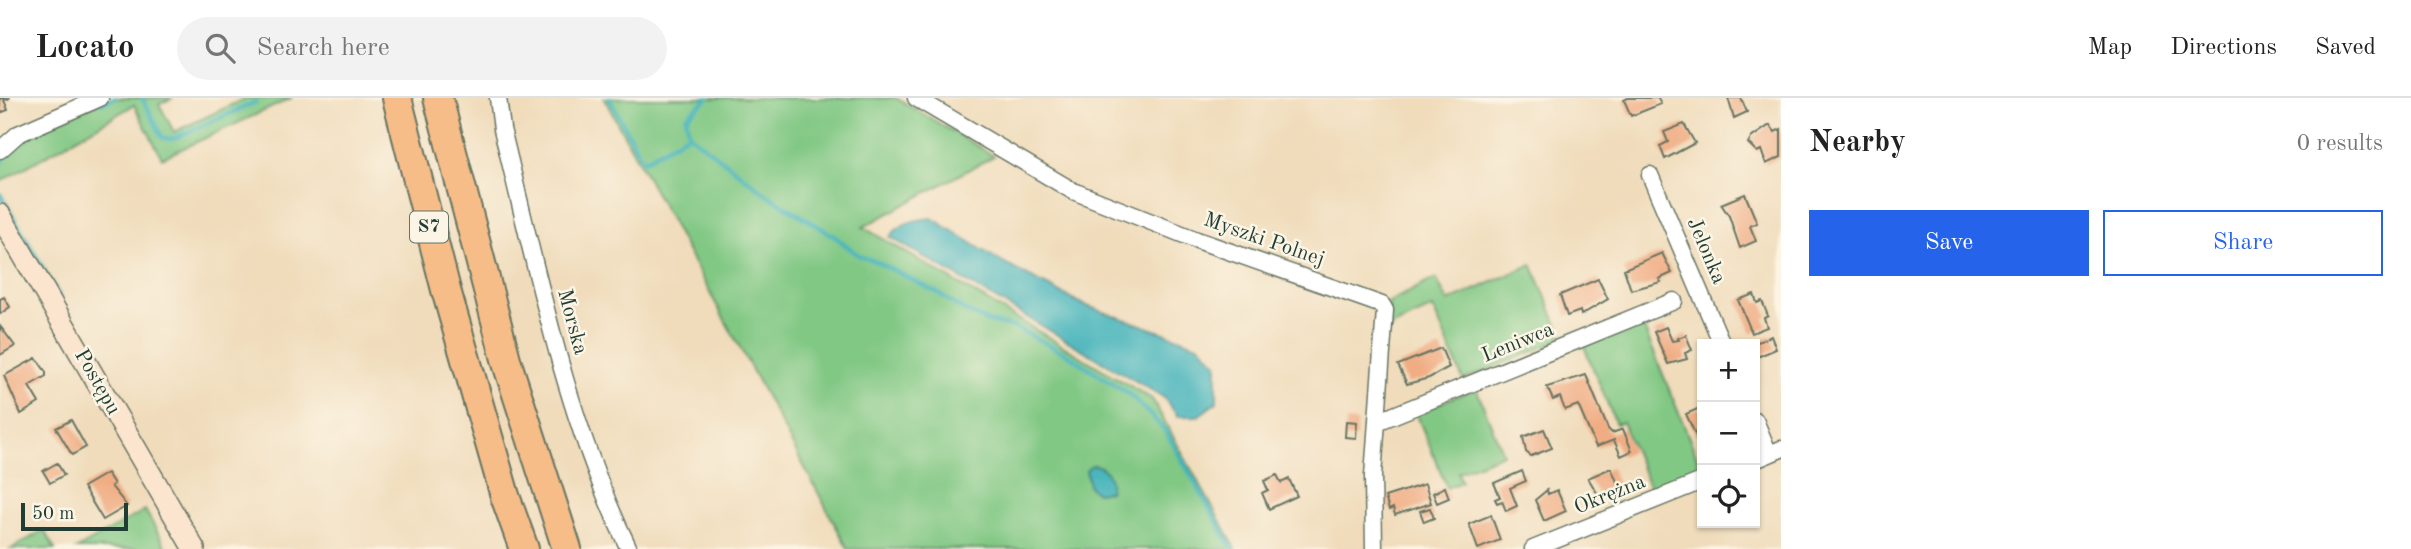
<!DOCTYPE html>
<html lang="en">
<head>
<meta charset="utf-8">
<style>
	body { margin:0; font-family:"Old Standard TT",serif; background:#f2f2f2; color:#222 }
	.controls { position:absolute; right:21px; bottom:21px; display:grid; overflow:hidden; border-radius:0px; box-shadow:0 2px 5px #0004 }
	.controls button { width:63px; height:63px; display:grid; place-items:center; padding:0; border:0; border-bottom:2px solid #e0e0e0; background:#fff; color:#222; font:35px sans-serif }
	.scale { position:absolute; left:21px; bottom:18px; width:107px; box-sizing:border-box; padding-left:7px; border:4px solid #1f3d34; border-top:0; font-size:19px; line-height:24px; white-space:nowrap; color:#1f3d34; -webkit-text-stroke:5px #fcf5e5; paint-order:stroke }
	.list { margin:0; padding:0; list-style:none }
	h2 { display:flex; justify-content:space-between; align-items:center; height:91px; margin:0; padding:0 28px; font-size:30px }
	h2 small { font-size:23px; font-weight:400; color:#767676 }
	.actions { display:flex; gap:14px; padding:21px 28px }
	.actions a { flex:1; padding:16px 0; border:2px solid #2563eb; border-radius:0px; text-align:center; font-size:24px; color:#2563eb }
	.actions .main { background:#2563eb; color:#fff }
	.icon { flex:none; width:38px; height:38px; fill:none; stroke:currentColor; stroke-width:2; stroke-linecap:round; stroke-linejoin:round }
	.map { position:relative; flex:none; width:1781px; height:451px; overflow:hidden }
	header { display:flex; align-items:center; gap:42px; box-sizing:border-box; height:98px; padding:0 35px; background:#fff; border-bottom:2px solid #e0e0e0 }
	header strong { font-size:33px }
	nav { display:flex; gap:38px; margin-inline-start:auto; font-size:24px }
	.search { width:490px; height:63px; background:#f2f2f2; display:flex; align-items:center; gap:18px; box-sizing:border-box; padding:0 24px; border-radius:38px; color:#767676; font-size:26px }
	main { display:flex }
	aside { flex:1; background:#fff }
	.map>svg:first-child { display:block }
</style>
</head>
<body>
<header>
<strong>Locato</strong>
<div class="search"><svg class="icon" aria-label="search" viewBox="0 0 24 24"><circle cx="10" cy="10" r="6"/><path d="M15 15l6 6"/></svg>Search here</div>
<nav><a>Map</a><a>Directions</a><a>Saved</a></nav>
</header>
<main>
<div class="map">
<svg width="1781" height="451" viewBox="0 0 1781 451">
	<rect width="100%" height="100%" fill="#fcf5e5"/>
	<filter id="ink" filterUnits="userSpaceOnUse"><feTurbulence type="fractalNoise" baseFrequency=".0143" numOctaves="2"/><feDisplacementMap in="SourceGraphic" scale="14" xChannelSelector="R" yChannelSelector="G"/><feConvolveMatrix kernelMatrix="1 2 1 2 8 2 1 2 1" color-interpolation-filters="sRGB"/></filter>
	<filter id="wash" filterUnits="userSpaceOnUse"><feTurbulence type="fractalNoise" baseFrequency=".00686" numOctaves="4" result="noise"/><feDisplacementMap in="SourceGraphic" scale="28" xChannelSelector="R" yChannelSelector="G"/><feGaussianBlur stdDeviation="1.57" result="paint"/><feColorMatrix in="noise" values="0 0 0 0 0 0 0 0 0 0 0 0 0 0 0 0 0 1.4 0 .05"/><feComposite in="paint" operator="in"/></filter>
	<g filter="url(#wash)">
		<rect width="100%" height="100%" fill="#f0dcbb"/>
		<path fill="#81c884" stroke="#50825c" stroke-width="2" d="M109,0H173L159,6L174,34L246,0H292L162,60L134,7L0,84V59L22,38Z
			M604,0H896L994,58L863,129L1152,301L1236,451H848C768,299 685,150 604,0Z
			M1532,166L1563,241L1463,282L1433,210L1393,228L1387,236L1389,204L1436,180L1448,204Z
			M1641,223L1701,369L1650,390L1622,324L1616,326L1583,246Z
			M1476,290L1503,356L1458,374L1461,384L1447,390L1416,315Z
			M145,412L167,451H77Z
			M44,432L55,451H11Z"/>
		<path fill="#44b4bb" stroke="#327878" stroke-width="2" d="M932,120L1003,165L1084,207L1199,247L1217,265V304L1198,318H1178L1163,299L890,139C901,124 914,122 932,120Z
			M1092,367C1106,367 1113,381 1109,393L1097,395L1089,388L1086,372Z"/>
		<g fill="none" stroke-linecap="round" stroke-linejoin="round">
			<path stroke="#44b4bb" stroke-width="4.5" d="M142,0L163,40L172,41L256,4
				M609,0L643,63L689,36
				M708,0L686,19L689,36L766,96L834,138L860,158L877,164L936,194L963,212L988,224L1014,229L1067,256L1129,296L1165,332L1233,451
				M102,5L114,0
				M0,65L13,50
				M0,96L59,198"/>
		</g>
		<g id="blocks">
			<path fill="#f0ad84" d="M0,0H10L4,2L8,12L0,15Z
				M1628,0H1658L1661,6L1631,18L1624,2Z
				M1728,0H1741L1747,14L1734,20Z
				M1684,26L1695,45L1665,61L1660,48L1668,44L1664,34Z
				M1770,27L1775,34L1781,31V59L1766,66L1761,52L1757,54L1748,45L1751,40Z
				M1745,96L1757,125L1750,128L1756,143L1740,150L1729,118L1721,106Z
				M1662,155L1672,175L1659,181L1661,184L1631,192L1624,171Z
				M1598,181L1608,201L1581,217L1580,213L1567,218L1560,197Z
				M1754,196L1757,205L1762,203L1768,218L1764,220L1767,229L1752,235L1738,202Z
				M4,199L10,209L0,216V201Z
				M0,228L15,248L0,257Z
				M1666,229L1672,243L1679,242L1678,240L1686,237L1692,252L1685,255L1687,261L1668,266L1654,234Z
				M1771,238L1776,251L1757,259L1755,245Z
				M1441,250L1449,269L1429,280L1407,286L1398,267Z
				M36,260L46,274V278L29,288L39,305L21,316L4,278Z
				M1586,277L1608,331L1612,335L1623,331L1632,353L1621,358L1614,342L1596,349L1578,307L1565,312L1560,299L1553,302L1547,289Z
				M1702,309V335L1696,338L1686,316Z
				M71,322L86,349L72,357L56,330Z
				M1346,323L1357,324L1356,340L1345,339Z
				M1544,331L1552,350L1531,358L1526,354L1523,339Z
				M57,365L64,377L50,385L43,373Z
				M1611,370L1620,390L1599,398L1588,380Z
				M1522,373L1526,383L1510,390L1517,408L1506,413L1502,403L1497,405L1495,401L1500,399L1494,385Z
				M107,375L114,386L111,388L127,408L103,422L83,389Z
				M1277,377L1281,385L1289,381L1297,398L1269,411L1262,395L1268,392L1264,383Z
				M1425,386L1431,405L1395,417L1393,410L1389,412L1385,399Z
				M1445,389L1449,400L1437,405L1433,395Z
				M1547,392L1548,396L1557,392L1566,413L1544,423L1535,402Z
				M1430,410L1434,420L1424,424L1420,413Z
				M1491,417L1500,442L1478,451L1469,426Z"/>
		</g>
	</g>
	<g filter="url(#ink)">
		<use href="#blocks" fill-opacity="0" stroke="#687563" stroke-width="2"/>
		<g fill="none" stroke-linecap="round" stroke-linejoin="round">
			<g stroke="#687563" stroke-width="19">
				<path id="street" d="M498,0L502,31C537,172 565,319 629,451
					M916,0L1073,93L1197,142L1382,207L1385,212L1373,378L1374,451
					M0,52L18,36L100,0
					M1650,77L1722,246
					M1755,322L1769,356
					M1377,324L1674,203
					M1755,362L1781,351
					M1533,451L1702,383"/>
			</g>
			<g stroke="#687563" stroke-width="24">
				<path id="secondary" d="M0,117L194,451"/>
			</g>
			<g stroke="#687563" stroke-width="32">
				<path id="highway" d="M397,0L446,192L505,398L524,451
					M438,0L507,265L567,451"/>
			</g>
			<use href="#street" stroke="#fff" stroke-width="16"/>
			<use href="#secondary" stroke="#fce5cf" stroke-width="21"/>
			<use href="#highway" stroke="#f7bd88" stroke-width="28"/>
		</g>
	</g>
	<g text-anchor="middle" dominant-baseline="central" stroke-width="5" stroke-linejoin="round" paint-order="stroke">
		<rect fill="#fcf5e5" stroke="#617469" stroke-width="2" x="410" y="113.5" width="38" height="31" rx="5"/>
		<g font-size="19" font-weight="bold" fill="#1f3d34">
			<text x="429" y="129">S7</text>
		</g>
		<g font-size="21" fill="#1f3d34" stroke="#fcf5e5">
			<text transform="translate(1264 142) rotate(19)">Myszki Polnej</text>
			<text transform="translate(1706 153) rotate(67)">Jelonka</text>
			<text transform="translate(572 224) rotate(75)">Morska</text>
			<text transform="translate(1518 245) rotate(-22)">Leniwca</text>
			<text transform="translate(97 284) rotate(60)">Postępu</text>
			<text transform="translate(1610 397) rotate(-22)">Okrężna</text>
		</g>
	</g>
</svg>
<div class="controls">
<button>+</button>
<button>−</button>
<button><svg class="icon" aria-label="locate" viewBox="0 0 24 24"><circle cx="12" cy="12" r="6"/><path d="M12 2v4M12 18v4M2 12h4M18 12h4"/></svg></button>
</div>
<div class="scale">50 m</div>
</div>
<aside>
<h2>Nearby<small>0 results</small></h2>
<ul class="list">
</ul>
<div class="actions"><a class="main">Save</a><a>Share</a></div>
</aside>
</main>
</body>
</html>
